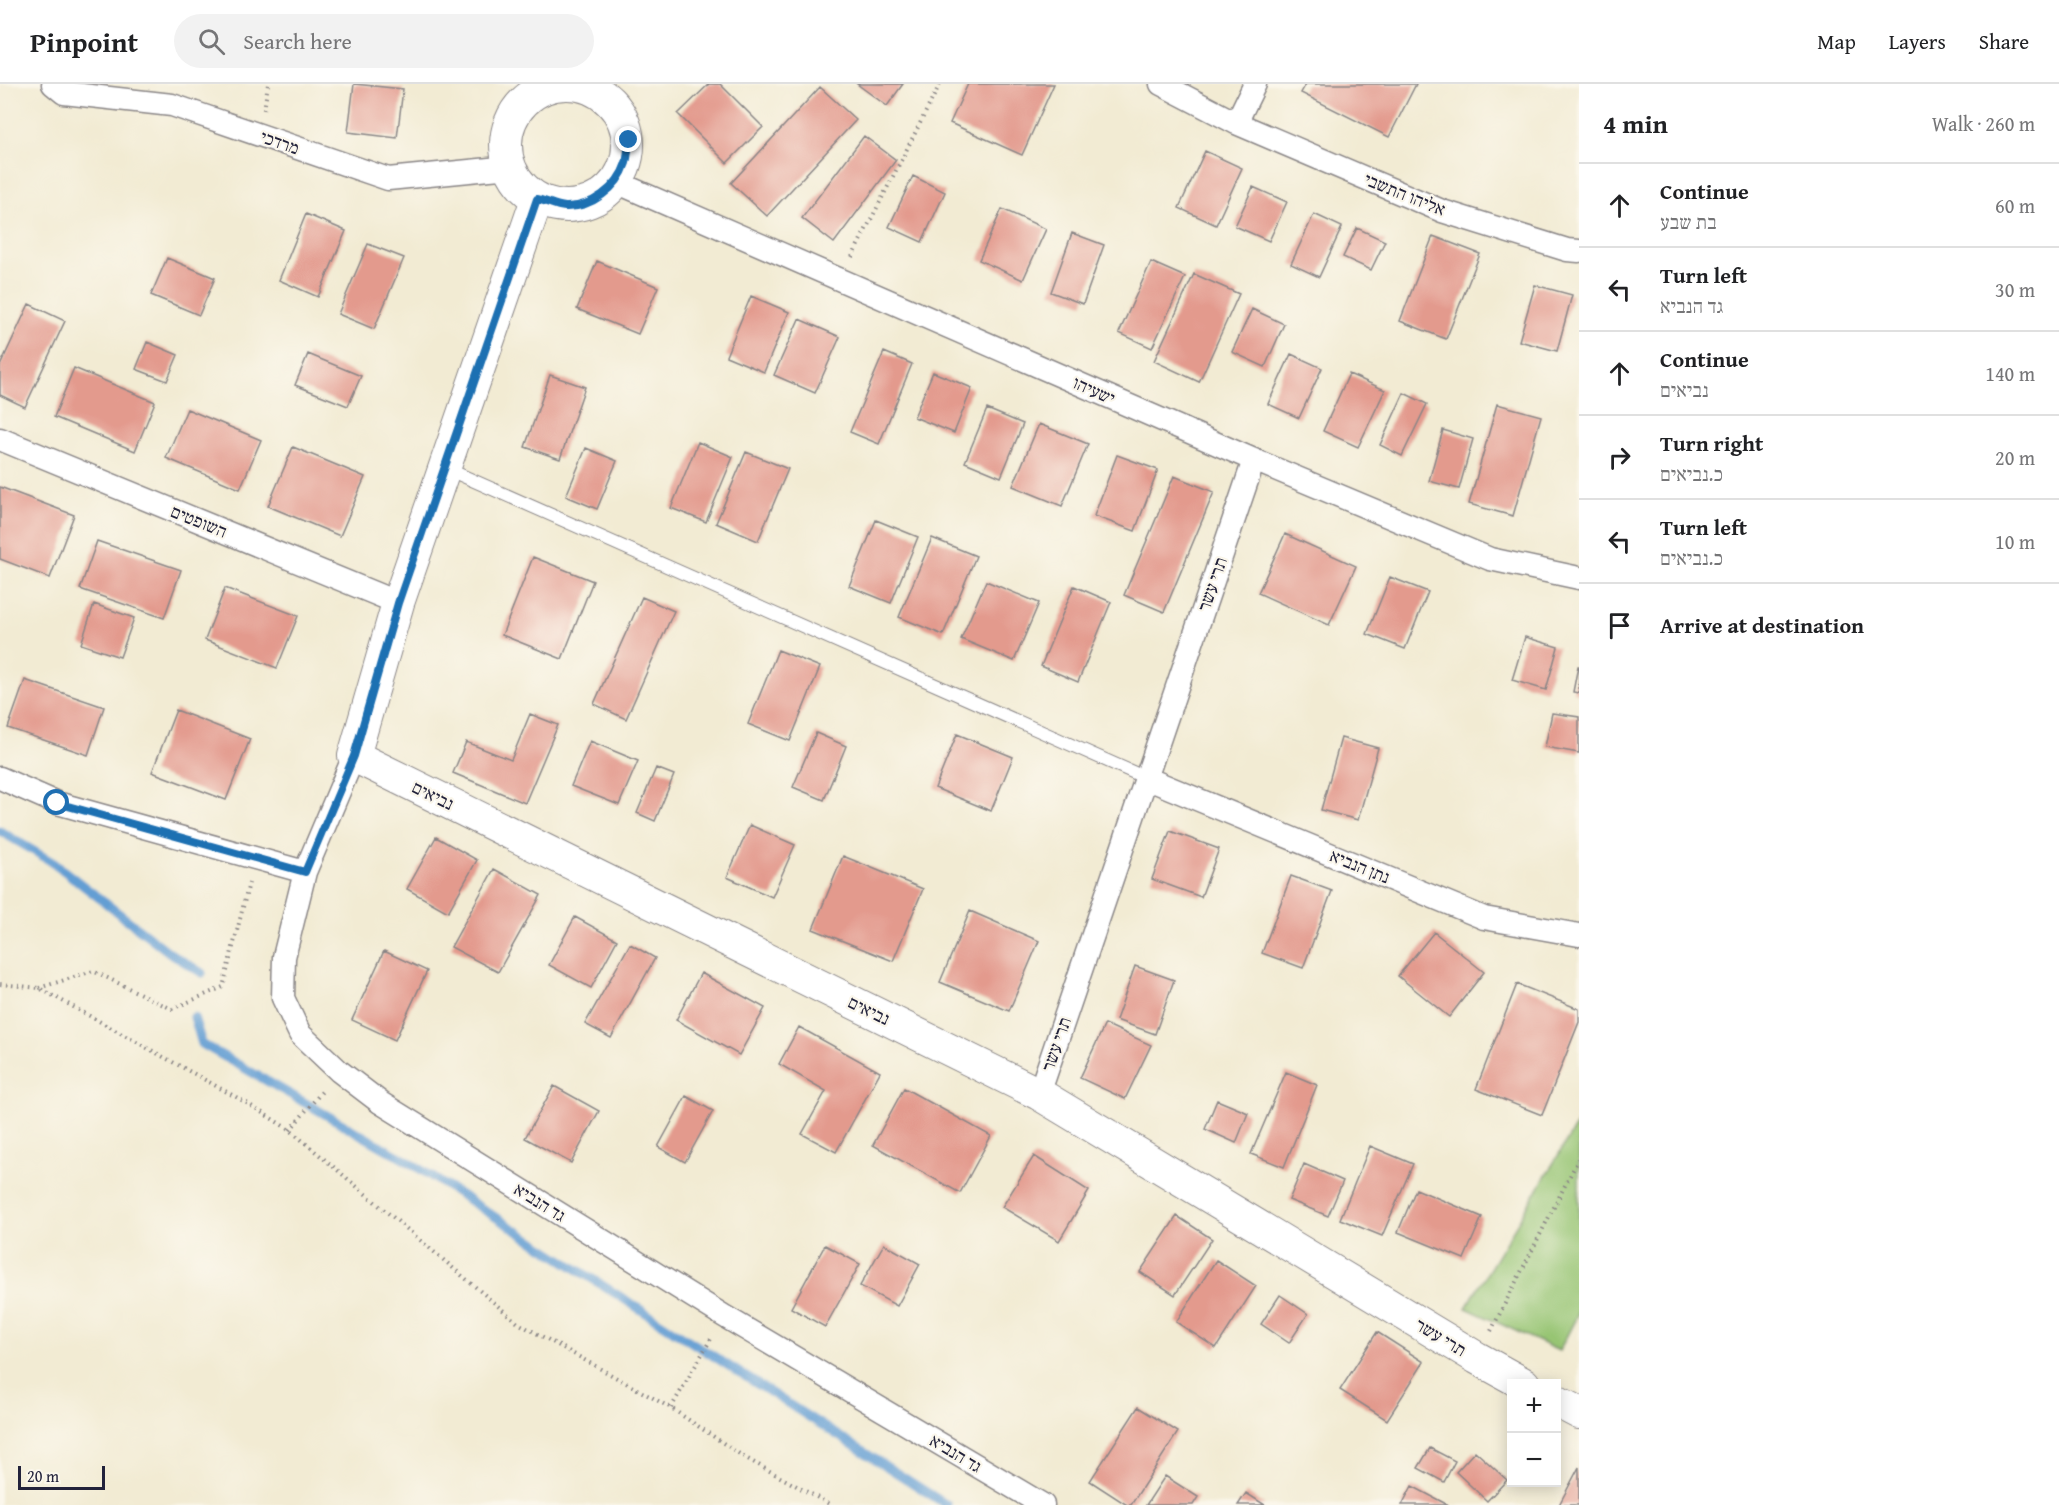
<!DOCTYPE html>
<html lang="en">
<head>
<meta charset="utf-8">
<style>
	body { margin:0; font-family:"Gentium Book Plus","Frank Ruhl Libre",serif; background:#f2f2f2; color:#202124 }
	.controls { position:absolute; right:18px; bottom:18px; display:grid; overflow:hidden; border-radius:0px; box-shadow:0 3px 15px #0003 }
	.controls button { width:54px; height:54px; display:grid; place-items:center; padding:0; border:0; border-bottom:2px solid #e0e0e0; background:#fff; color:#202124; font:30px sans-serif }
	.scale { position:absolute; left:18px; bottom:15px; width:87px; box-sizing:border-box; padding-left:6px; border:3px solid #22223b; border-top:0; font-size:16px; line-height:21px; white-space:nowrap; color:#22223b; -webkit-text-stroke:4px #fbf7ec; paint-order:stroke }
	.stop { position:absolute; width:18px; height:18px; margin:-14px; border:4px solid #1f6fb2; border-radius:50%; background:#fff }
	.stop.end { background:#1f6fb2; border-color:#fff; box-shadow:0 2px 6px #0008 }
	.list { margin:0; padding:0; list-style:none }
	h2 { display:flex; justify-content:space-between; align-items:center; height:78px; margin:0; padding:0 24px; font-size:26px }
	h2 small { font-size:20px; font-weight:400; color:#757577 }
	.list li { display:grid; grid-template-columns:39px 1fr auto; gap:18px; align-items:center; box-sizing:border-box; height:84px; padding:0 24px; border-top:2px solid #e0e0e0 }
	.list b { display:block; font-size:22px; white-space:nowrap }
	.list p { margin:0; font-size:20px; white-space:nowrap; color:#757577 }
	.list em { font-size:20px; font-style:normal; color:#757577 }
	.icon { flex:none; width:33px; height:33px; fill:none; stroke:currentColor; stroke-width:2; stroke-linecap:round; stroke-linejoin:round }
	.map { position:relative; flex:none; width:1579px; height:1421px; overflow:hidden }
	header { display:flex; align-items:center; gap:36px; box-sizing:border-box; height:84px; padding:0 30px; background:#fff; border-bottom:2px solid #e0e0e0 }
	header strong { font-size:28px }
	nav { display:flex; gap:33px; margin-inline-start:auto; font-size:21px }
	.search { width:420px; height:54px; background:#f2f2f2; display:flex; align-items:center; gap:15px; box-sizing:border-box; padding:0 21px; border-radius:33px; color:#757577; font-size:22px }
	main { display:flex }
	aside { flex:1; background:#fff }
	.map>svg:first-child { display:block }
</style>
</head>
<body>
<header>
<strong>Pinpoint</strong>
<div class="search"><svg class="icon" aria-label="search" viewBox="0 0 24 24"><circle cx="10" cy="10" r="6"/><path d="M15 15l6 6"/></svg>Search here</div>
<nav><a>Map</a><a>Layers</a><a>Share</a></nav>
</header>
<main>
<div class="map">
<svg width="1579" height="1421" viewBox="0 0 1579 1421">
	<rect width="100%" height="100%" fill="#fbf7ec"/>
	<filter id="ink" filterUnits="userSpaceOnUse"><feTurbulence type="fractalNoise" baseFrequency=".0167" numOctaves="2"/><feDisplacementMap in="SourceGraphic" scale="12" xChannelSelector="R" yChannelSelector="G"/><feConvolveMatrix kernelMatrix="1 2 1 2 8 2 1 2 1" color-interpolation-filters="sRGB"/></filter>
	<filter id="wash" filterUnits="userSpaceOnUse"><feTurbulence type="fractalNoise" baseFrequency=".008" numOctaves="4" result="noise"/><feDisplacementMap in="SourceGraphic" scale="24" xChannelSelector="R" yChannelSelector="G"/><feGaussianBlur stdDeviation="1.35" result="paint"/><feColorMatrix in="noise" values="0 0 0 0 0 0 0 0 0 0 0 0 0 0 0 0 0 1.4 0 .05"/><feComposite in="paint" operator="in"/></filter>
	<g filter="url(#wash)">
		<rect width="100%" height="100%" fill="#f2ebd3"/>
		<path fill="#97c573" stroke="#5c7457" stroke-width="1.5" d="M1577,1040L1579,1041V1228L1559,1267L1466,1224Z"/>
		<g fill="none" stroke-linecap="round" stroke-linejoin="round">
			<path stroke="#639ed3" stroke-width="9" d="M0,747L54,779L170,869L202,889
				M194,933L202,960L409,1078L947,1421"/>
		</g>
		<g id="blocks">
			<path fill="#e39a8d" d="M354,0L403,5L397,54L348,48Z
				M709,0H720L763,43L727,79L678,30Z
				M857,0H903L887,22Z
				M968,0H1054L1022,71L950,39Z
				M1306,0H1416L1389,53L1301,9Z
				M820,3L856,36L767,132L731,99Z
				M864,52L896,76L834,159L802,134Z
				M1205,67L1242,84L1216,141L1179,124Z
				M913,92L945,108L922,158L889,143Z
				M1253,103L1287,118L1269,157L1235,142Z
				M1002,125L1046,145L1023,196L979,176Z
				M306,130L346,147L318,213L279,196Z
				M1314,130L1342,143L1319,193L1291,180Z
				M1357,144L1385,157L1371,186L1343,173Z
				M1072,149L1104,161L1083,220L1051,208Z
				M1433,152L1480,170L1446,255L1400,237Z
				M368,160L404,174L374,245L338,230Z
				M167,174L215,194L199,231L151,211Z
				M597,177L658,203L638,250L577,225Z
				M1151,178L1185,193L1152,264L1119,249Z
				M1194,190L1239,210L1199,298L1154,277Z
				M1535,201L1572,211L1557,267L1519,257Z
				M751,212L789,228L764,288L726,272Z
				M29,220L65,237L25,323L0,311V282Z
				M1252,225L1284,240L1265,283L1232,268Z
				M799,235L840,253L815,309L774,291Z
				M147,258L178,271L167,297L136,285Z
				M884,268L912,280L879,360L850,348Z
				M308,270L361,292L348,322L295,301Z
				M1291,270L1322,284L1299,334L1268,320Z
				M74,284L155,318L135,367L54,333Z
				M933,288L972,304L954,349L914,333Z
				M1349,290L1385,306L1358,363L1323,347Z
				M550,291L585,303L560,375L525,363Z
				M1404,309L1427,320L1402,372L1380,361Z
				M1497,320L1541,332L1513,432L1469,420Z
				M187,325L261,356L240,405L166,374Z
				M987,325L1023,340L1001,393L965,378Z
				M1039,340L1088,360L1062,422L1013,402Z
				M1443,346L1473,355L1459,405L1429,397Z
				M698,358L733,373L706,438L671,424Z
				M293,363L365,393L340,452L268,422Z
				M586,364L617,377L597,425L566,412Z
				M746,368L788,385L758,457L716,439Z
				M1117,371L1158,386L1135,447L1094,432Z
				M1174,392L1214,408L1164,528L1124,511Z
				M0,403L74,431L50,494L0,475Z
				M876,436L918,453L891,519L849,502Z
				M1285,450L1356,482L1329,541L1258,509Z
				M932,454L976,472L943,551L899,533Z
				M97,457L181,486L164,534L80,505Z
				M533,473L593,497L562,575L502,551Z
				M1390,493L1428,508L1405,565L1367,550Z
				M986,497L1039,519L1014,577L961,555Z
				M1074,502L1111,518L1078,598L1041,582Z
				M225,504L298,532L277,584L205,556Z
				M642,513L674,527L626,635L594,620Z
				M94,520L134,534L120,573L81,560Z
				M1525,553L1558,563L1546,606L1512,596Z
				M778,566L820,583L790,657L748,640Z
				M1578,582H1579V609L1573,608Z
				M25,596L104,623L88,671L8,644Z
				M176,626L250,655L226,716L152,688Z
				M1552,629L1579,633V669L1545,663Z
				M530,630L558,641L525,719L453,689L466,658L511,676Z
				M816,649L846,662L824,716L793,703Z
				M957,650L1013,673L991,727L935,704Z
				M1341,654L1378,664L1358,736L1321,726Z
				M590,657L638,677L619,721L571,702Z
				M656,684L674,691L655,737L637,729Z
				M750,741L795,761L772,813L727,793Z
				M1170,747L1219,765L1201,813L1152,795Z
				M436,753L477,776L448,828L407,805Z
				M843,772L923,805L893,877L813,845Z
				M494,785L541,811L498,888L451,863Z
				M1291,792L1332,807L1303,884L1262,869Z
				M970,827L1039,857L1009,927L940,898Z
				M575,833L617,856L591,904L549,881Z
				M1434,848L1484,888L1449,933L1398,892Z
				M630,860L655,874L611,954L585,940Z
				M384,867L427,887L395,956L352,936Z
				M1135,882L1174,896L1155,950L1116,936Z
				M701,889L765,924L739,971L676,936Z
				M1517,900L1579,925V938L1542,1031L1476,1005Z
				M1105,940L1151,961L1125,1015L1080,994Z
				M799,943L880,988L836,1068L802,1050L826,1007L779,980Z
				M1286,988L1317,1001L1284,1083L1251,1070Z
				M554,1002L599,1027L571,1079L525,1054Z
				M904,1004L991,1052L960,1109L873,1061Z
				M686,1012L713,1027L685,1078L658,1063Z
				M1217,1016L1248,1029L1236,1059L1205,1045Z
				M1370,1062L1413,1080L1382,1152L1340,1135Z
				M1034,1072L1089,1107L1059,1157L1002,1123Z
				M1304,1080L1343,1097L1328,1132L1289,1116Z
				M1416,1105L1482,1133L1464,1175L1398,1148Z
				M1177,1132L1212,1155L1175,1211L1140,1188Z
				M884,1160L920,1180L897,1222L860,1202Z
				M825,1161L860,1180L825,1243L791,1224Z
				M1216,1176L1256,1202L1216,1264L1176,1238Z
				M1280,1211L1308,1230L1289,1259L1261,1240Z
				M1377,1248L1424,1278L1387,1336L1340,1306Z
				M1138,1323L1178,1348L1131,1421H1127L1090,1397Z
				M1430,1364L1455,1377L1444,1398L1418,1384Z
				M1475,1367L1507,1396L1487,1417L1456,1388Z
				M1579,1383V1421H1559Z
				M1165,1392L1198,1413L1193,1421H1146Z
				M1412,1402L1448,1421H1402Z
				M1246,1409L1265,1421H1238Z"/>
		</g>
	</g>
	<g filter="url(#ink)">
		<use href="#blocks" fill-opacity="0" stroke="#8a8687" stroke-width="1.5"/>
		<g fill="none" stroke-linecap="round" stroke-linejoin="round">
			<g stroke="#8a8687" stroke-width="14">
				<path id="lane" d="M445,384L1146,694"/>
			</g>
			<g stroke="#8a8687" stroke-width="25">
				<path id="street" d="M53,0L64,9L172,21L388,95L510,83
					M1161,0L1236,39L1442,127L1567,166L1579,167
					M1236,39L1255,0
					M616,98L1254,376L1490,475L1579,494
					M0,355L398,519
					M354,672L305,788L284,873L283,914L300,950L339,987L381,1019L724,1232L1043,1421
					M0,694L57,719L305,788
					M1146,694L1484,834L1579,851
					M1039,1010L1254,376"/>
			</g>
			<g stroke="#8a8687" stroke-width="34">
				<path id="secondary" d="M506 61a61 61 0 1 1 122 0a61 61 0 1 1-122 0Z
					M537,115L398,519L354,672L1039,1010L1477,1274L1524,1300
					M1556,1317L1579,1329"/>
			</g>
			<path stroke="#8a8687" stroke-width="4" stroke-dasharray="1.5 4.5" stroke-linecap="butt" d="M264,26L268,0
				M852,173L940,0
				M0,900L39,904L245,1018L290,1046L518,1239L671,1324L744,1373L831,1421
				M39,904L93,887L172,925L223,903L249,799
				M290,1046L324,1005
				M1491,1247L1579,1074
				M671,1324L712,1253"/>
			<use href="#lane" stroke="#fff" stroke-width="12"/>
			<use href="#street" stroke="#fff" stroke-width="22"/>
			<use href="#secondary" stroke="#fff" stroke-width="32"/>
		</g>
	</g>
	<g fill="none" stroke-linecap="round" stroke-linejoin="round" filter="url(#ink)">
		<path stroke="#1f6fb2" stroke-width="8" d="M57,719L305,788L354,672L398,519L537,115C546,117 556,122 565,123C591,124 618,104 626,79C628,72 628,63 629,56"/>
	</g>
	<g text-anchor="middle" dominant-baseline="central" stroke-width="4.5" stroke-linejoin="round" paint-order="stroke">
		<g font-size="18" fill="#22223b" stroke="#fbf7ec">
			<text transform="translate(280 58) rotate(19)">מרדכי</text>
			<text transform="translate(1405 110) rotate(22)">אליהו התשבי</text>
			<text transform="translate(1094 306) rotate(24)">ישעיהו</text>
			<text transform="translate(199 437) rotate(22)">השופטים</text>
			<text transform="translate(1212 500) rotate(-71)">תרי עשר</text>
			<text transform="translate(433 711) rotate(26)">נביאים</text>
			<text transform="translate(1360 782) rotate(22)">נתן הנביא</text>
			<text transform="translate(869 926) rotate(26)">נביאים</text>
			<text transform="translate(1056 960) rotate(-71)">תרי עשר</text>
			<text transform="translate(540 1118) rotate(32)">גד הנביא</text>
			<text transform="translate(1441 1253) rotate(31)">תרי עשר</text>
			<text transform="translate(956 1369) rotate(31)">גד הנביא</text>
		</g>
	</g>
</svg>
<div class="controls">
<button>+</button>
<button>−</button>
</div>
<div class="scale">20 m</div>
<div class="stop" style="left:57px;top:719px"></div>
<div class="stop end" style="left:629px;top:56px"></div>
</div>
<aside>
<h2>4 min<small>Walk · 260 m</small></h2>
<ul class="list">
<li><svg class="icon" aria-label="ahead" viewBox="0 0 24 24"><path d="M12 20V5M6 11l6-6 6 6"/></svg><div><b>Continue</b><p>בת שבע</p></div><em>60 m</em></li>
<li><svg class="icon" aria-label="left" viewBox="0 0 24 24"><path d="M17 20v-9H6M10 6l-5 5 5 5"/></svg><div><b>Turn left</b><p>גד הנביא</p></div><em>30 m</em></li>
<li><svg class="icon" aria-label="ahead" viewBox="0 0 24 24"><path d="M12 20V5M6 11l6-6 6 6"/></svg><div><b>Continue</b><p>נביאים</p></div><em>140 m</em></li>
<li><svg class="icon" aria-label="right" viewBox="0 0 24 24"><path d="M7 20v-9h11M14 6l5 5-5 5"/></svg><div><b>Turn right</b><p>כ.נביאים</p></div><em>20 m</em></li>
<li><svg class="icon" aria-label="left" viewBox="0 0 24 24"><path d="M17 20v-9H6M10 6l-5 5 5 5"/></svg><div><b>Turn left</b><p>כ.נביאים</p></div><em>10 m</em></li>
<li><svg class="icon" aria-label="arrive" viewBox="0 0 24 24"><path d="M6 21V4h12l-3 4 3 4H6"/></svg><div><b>Arrive at destination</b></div></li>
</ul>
</aside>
</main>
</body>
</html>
